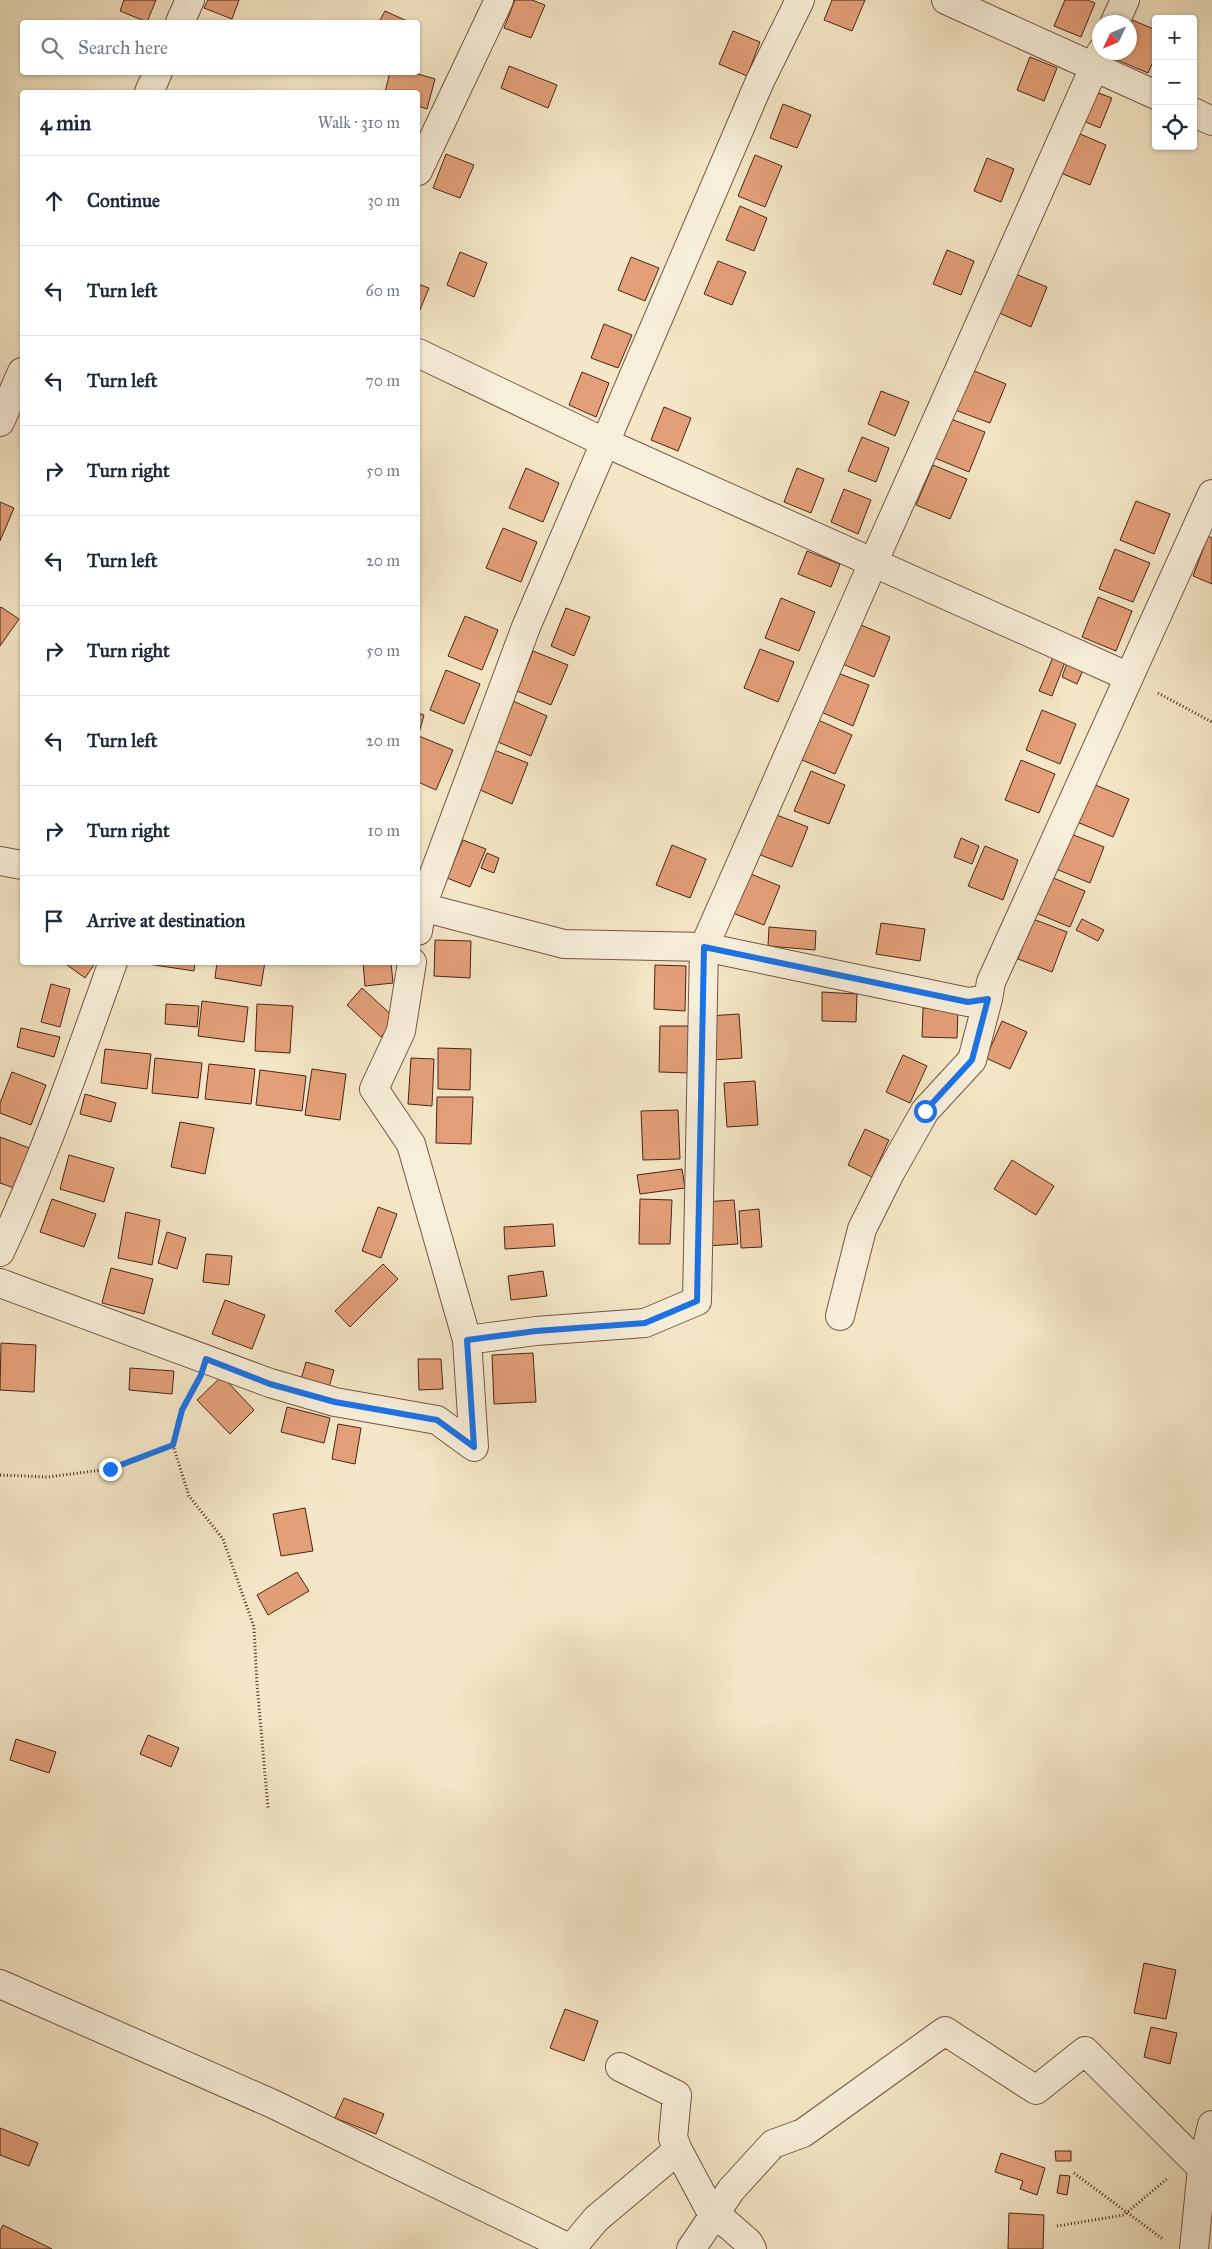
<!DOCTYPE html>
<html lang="en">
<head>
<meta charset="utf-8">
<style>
	body { margin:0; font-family:"IM FELL Great Primer",serif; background:#f2f2f3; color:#1f2937 }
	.controls { position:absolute; right:15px; top:15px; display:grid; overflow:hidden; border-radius:5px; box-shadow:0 1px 4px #0004 }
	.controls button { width:45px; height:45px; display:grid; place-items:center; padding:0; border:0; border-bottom:1px solid #e0e1e3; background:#fff; color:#1f2937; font:25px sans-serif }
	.compass { position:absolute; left:1092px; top:15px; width:45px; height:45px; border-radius:50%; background:#fff; box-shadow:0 1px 4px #0004; rotate:226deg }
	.stop { position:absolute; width:15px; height:15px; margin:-11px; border:4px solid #1a73e8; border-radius:50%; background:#fff }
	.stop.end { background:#1a73e8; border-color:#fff; box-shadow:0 1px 5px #0008 }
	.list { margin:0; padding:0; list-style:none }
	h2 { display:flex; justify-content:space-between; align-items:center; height:65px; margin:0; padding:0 20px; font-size:21px }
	h2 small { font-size:16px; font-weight:400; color:#747a83 }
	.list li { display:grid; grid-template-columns:32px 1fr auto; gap:15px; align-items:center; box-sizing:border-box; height:90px; padding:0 20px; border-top:1px solid #e0e1e3 }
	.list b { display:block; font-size:19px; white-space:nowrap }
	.list em { font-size:16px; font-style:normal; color:#747a83 }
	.icon { flex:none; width:28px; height:28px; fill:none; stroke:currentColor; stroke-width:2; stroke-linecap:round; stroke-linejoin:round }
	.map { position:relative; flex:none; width:1212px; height:2249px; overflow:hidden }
	.search { position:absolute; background:#fff; box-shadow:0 1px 4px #0004; left:20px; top:20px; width:400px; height:55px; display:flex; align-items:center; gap:12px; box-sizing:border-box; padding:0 18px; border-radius:5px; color:#747a83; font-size:19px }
	.panel { position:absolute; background:#fff; box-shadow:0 1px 4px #0004; left:20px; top:90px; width:400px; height:875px; border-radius:5px }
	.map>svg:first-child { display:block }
</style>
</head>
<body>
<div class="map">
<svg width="1212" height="2249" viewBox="0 0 1212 2249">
	<rect width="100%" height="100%" fill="#f4e6c6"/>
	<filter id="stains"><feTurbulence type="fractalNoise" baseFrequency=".004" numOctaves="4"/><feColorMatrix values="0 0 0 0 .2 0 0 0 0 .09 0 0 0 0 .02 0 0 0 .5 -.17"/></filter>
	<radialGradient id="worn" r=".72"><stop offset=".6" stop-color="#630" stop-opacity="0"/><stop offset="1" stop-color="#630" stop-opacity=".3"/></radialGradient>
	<path fill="#e39f78" stroke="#492617" d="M124,0H156L147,22L120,11Z
		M208,0H239L232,19L204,8Z
		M515,0H532L545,5L531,38L504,28Z
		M832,0H865L852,31L824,20Z
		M1065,0H1087L1095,3L1081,37L1054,26Z
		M385,11L407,21V22H379Z
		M1130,19L1156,30V55L1148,73L1115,59L1117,52H1130Z
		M733,31L760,42L747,76L719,64Z
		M1030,57L1057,68L1044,101L1017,90Z
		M509,66L557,85L548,108L501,88Z
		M390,72H411L435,79L427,109L418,106V92H385Z
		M1093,91L1112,98L1100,128L1081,120Z
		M783,104L811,115L797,148L770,138Z
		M1073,131L1106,145L1090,185L1056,171Z
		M446,154L474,165L460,198L433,188Z
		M755,155L782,166L765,207L738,196Z
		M987,158L1014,169L1001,202L974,191Z
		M740,206L767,218L754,251L726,240Z
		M947,250L974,261L961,295L933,284Z
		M460,252L487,263L474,297L447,285Z
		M631,257L659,268L645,301L618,290Z
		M718,261L746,272L732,305L704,294Z
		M1013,273L1047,287L1031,327L997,312Z
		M418,284L429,288L419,312H418Z
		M604,324L632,335L618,368L591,358Z
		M972,370L1006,384L990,423L955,410Z
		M582,372L609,383L596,417L569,405Z
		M881,391L909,402L895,436L868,424Z
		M664,407L691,418L678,451L651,440Z
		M951,419L985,432L969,472L935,458Z
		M862,437L889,448L876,482L848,471Z
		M933,465L967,479L950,519L916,505Z
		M526,468L559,483L543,522L509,508Z
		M797,468L824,479L811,513L784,502Z
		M844,489L871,500L858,534L831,522Z
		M1136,501L1170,514L1154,554L1120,540Z
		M0,502L14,508L0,541Z
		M503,528L537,542L521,582L486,568Z
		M1208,536L1212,538V584L1193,576Z
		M1115,549L1150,563L1133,602L1099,589Z
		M807,551L840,564L831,587L798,574Z
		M1098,597L1132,611L1116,651L1082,637Z
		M781,598L815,612L799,651L765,638Z
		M1,607L19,619L0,646V608Z
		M566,608L590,617L574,656L551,646Z
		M465,616L498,630L482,670L448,656Z
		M856,623L890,637L874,677L840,663Z
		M760,649L794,662L778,702L744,688Z
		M533,651L568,665L551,705L517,691Z
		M1053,657L1065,662L1052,696L1039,691Z
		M1067,663L1083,670L1077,684L1062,677Z
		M446,670L480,684L464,724L430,710Z
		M835,672L869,685L853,726L819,711Z
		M513,701L547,716L531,756L498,742Z
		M1042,710L1076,724L1060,764L1026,750Z
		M418,713L424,715L419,733L418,732Z
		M818,720L852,735L835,774L802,760Z
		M419,736L453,750L436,790L418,782Z
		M494,750L528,763L512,804L478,789Z
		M1021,760L1055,774L1039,813L1005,800Z
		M811,771L845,785L829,824L794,811Z
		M1093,784L1129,799L1113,837L1077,822Z
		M774,814L808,827L792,867L758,854Z
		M1071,834L1104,847L1090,883L1056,869Z
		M961,838L979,846L972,864L954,857Z
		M463,840L486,849L470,887L447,878Z
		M672,845L706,859L690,898L656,885Z
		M985,846L1018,860L1003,900L968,886Z
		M487,853L499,858L494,873L481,868Z
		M746,872L780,886L764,925L730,912Z
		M1051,877L1085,891L1070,927L1036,913Z
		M1033,919L1067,932L1052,972L1018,959Z
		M1082,919L1104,930L1098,941L1076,930Z
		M881,923L925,929L920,961L876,954Z
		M769,927L816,931L815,950L768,946Z
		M435,940L471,941L470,978L434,976Z
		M63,962H96L85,978Z
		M148,962H195L194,971L148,964Z
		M217,962H265L261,986L215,978Z
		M363,962H391L393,983L365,986Z
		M655,965L686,966L685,1011L654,1009Z
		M51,984L70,989L60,1027L41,1022Z
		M362,988L397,1020L381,1037L347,1005Z
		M822,992L857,994L856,1022L822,1021Z
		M202,1001L248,1007L244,1042L198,1036Z
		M166,1004L199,1006L197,1027L165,1024Z
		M257,1004L293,1006L290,1053L255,1051Z
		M923,1008L958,1009L957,1038L922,1037Z
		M739,1014L742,1058L712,1060L708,1016Z
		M1002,1021L1027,1032L1010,1069L986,1058Z
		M660,1026H691L690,1073L659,1072Z
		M21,1028L60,1037L54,1057L17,1047Z
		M438,1048L471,1049L470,1090L438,1089Z
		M105,1049L151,1054L147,1089L101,1083Z
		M903,1055L927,1066L910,1103L886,1092Z
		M155,1058L202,1063L198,1098L152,1093Z
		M411,1058L434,1059L432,1106L408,1104Z
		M209,1064L255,1069L251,1104L205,1099Z
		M312,1069L346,1074L340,1120L305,1115Z
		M260,1070L306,1076L302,1111L256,1105Z
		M12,1072L46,1085L31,1125L0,1113V1103Z
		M755,1081L758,1125L727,1127L724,1083Z
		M85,1094L116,1103L111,1122L80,1114Z
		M437,1097H473L471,1144L436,1143Z
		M678,1110L680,1159L643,1160L641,1111Z
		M180,1122L214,1128L205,1174L171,1167Z
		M865,1129L889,1140L872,1177L848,1165Z
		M0,1137L32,1149L17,1189L0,1183Z
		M69,1155L114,1168L104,1202L60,1189Z
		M1012,1160L1054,1186L1036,1215L994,1189Z
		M682,1169L685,1188L640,1194L637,1175Z
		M52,1199L96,1214L84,1247L40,1232Z
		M640,1199L672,1200L670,1244H639Z
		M734,1200L738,1244L707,1246L703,1202Z
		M378,1207L397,1214L381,1258L362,1251Z
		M759,1209L762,1247L741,1248L739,1211Z
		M126,1212L160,1220L152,1265L118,1258Z
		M553,1224L555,1246L505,1249L504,1227Z
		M167,1232L186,1238L177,1269L158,1263Z
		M206,1254L232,1256L229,1285L203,1282Z
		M383,1264L398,1279L350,1327L335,1311Z
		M111,1268L153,1279L144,1314L102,1303Z
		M543,1271L547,1296L511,1300L508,1276Z
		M225,1300L265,1315L252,1349L212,1334Z
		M1,1343L36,1345L34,1392L0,1390Z
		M533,1353L536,1402L494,1404L492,1355Z
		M418,1359H441L443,1389L419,1390Z
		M306,1362L334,1370L327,1394L299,1386Z
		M130,1368L174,1371L172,1394L129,1390Z
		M222,1376L254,1410L230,1434L197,1400Z
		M287,1407L330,1418L324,1443L281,1432Z
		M338,1424L361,1428L355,1464L332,1459Z
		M305,1508L313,1551L281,1556L273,1514Z
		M297,1572L309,1591L268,1615L257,1595Z
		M148,1735L179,1748L171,1767L140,1754Z
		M16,1739L56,1752L49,1773L10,1760Z
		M1144,1963L1176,1970L1166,2019L1134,2013Z
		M565,2009L598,2021L584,2061L550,2048Z
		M1151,2027L1177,2033L1170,2064L1144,2057Z
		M344,2098L384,2114L376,2134L335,2118Z
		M0,2128L38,2143L29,2166L0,2155Z
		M1055,2151H1071V2161H1056Z
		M1001,2153L1045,2168L1037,2195L1020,2189L1023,2181L995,2172Z
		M1060,2175L1070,2176L1067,2195L1057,2193Z
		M1009,2213L1044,2215L1043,2249H1008Z
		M3,2225L52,2249H0V2231Z"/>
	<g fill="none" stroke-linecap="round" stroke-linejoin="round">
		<g stroke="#745643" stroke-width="30">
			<path id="minor" d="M946,0L1156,95
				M180,22L190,0
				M1115,22L1125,0
				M149,92L158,72
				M1193,112L1212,121
				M418,171L499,0
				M418,353L606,443L1129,677
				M0,422L22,372
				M0,861L22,865
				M418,906L564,944L704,947L968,1002L988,999L991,982L1212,494
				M418,931L422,906L526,627L760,81L800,0
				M0,1252C44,1158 78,1060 113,962
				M0,1283L270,1383L335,1402L437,1420L474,1447L467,1340L411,1144L374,1089L401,1031L412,962
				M840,1316L862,1229L890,1173L925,1111L972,1060L988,999
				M467,1340L536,1331L645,1323L697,1301L704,947L873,563L1101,52
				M0,1984L273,2104L571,2249
				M620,2067L677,2095L673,2138L678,2150L709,2208L748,2242L752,2249
				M571,2249L596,2219L678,2150
				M691,2249L731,2190L773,2144L803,2133L945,2031L1036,2090L1085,2051L1202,2168L1212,2172
				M1194,2249L1202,2168L1212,2125"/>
		</g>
		<path stroke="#492617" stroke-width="3" stroke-dasharray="1 2.5" stroke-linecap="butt" d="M1158,693L1212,722
			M173,1445L189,1496L223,1539L254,1627L257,1684L268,1808
			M0,1475L48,1477L110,1469L173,1445L183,1410L194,1388
			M1074,2173L1164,2240
			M1057,2226L1124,2215L1168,2178"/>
		<use href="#minor" stroke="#f8efda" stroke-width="28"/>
	</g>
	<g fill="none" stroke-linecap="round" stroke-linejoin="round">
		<path stroke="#1a73e8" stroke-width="6" d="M110,1469L173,1445L182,1410L201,1375L206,1359L270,1384L335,1402L437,1420L474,1447L467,1340L536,1331L645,1323L697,1301L704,947L968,1002L988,999L972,1060L925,1111"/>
	</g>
	<rect width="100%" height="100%" filter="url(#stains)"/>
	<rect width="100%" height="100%" fill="url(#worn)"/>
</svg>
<div class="controls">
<button>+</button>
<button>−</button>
<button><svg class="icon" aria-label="locate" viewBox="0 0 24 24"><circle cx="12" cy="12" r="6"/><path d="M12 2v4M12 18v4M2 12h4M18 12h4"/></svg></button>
</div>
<svg class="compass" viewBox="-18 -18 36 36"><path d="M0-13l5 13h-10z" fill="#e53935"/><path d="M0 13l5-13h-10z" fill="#747a83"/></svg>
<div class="stop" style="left:925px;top:1111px"></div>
<div class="stop end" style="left:110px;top:1469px"></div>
<div class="search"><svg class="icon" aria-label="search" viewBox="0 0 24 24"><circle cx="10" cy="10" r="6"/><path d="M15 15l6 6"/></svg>Search here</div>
<section class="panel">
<h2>4 min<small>Walk · 310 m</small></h2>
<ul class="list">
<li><svg class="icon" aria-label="ahead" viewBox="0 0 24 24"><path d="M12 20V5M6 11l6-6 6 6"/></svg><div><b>Continue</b></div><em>30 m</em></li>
<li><svg class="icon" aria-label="left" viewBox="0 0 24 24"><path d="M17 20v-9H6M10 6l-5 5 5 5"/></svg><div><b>Turn left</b></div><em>60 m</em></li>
<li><svg class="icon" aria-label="left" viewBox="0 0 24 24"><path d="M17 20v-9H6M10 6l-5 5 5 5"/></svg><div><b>Turn left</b></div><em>70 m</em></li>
<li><svg class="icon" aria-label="right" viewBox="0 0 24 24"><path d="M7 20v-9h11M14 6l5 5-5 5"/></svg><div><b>Turn right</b></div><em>50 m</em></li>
<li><svg class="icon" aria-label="left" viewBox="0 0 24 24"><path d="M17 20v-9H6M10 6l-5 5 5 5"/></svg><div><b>Turn left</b></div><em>20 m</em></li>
<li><svg class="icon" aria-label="right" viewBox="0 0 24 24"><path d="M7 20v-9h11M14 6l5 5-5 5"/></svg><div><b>Turn right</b></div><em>50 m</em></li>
<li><svg class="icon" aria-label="left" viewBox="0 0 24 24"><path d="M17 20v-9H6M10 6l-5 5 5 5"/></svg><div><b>Turn left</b></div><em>20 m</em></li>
<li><svg class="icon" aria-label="right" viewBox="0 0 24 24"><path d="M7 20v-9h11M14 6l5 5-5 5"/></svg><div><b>Turn right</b></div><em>10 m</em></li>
<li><svg class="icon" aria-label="arrive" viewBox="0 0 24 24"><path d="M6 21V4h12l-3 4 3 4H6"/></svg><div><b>Arrive at destination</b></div></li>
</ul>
</section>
</div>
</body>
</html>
